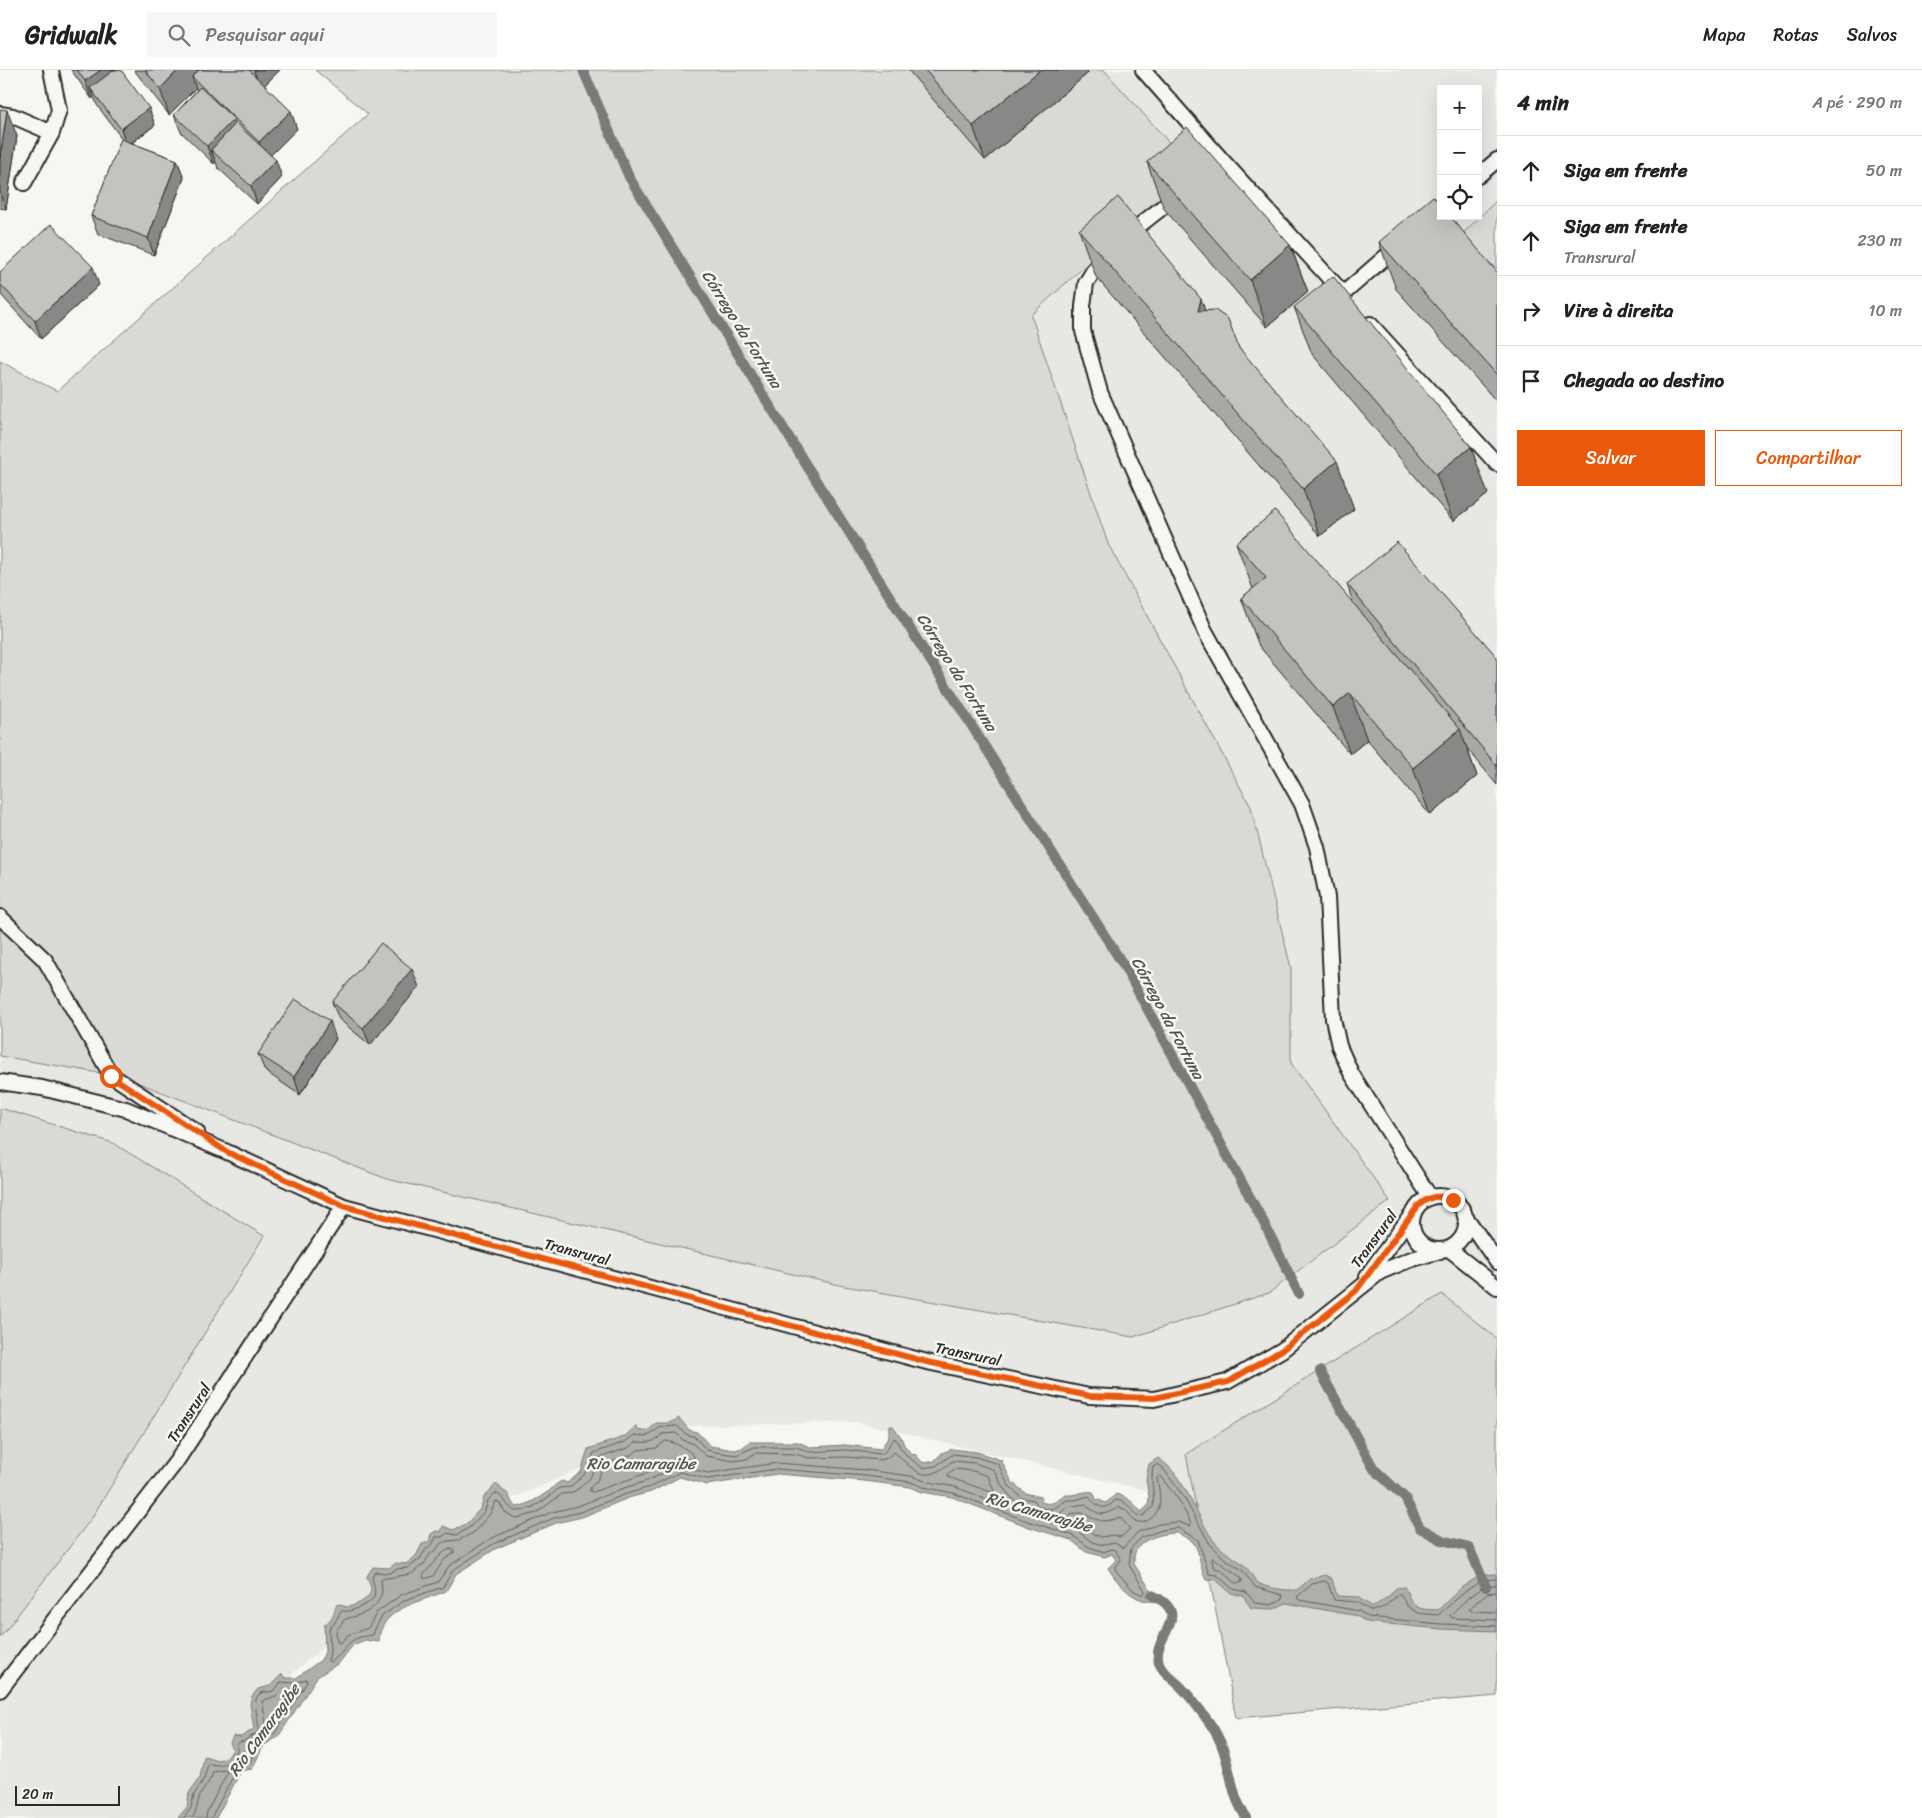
<!DOCTYPE html>
<html lang="pt">
<head>
<meta charset="utf-8">
<style>
	body { margin:0; font-family:Sriracha,sans-serif; background:#f6f6f6; color:#222 }
	.controls { position:absolute; right:15px; top:15px; display:grid; overflow:hidden; border-radius:0px; box-shadow:0 5px 20px #0002 }
	.controls button { width:45px; height:45px; display:grid; place-items:center; padding:0; border:0; border-bottom:1px solid #e0e0e0; background:#fff; color:#222; font:25px sans-serif }
	.scale { position:absolute; left:15px; bottom:12px; width:105px; box-sizing:border-box; padding-left:5px; border:2px solid #2b2b2b; border-top:0; font-size:14px; line-height:18px; white-space:nowrap; color:#2b2b2b; -webkit-text-stroke:4px #f6f6f2; paint-order:stroke }
	.stop { position:absolute; width:15px; height:15px; margin:-11px; border:4px solid #ea580c; border-radius:50%; background:#fff }
	.stop.end { background:#ea580c; border-color:#fff; box-shadow:0 1px 5px #0008 }
	.list { margin:0; padding:0; list-style:none }
	h2 { display:flex; justify-content:space-between; align-items:center; height:65px; margin:0; padding:0 20px; font-size:21px }
	h2 small { font-size:16px; font-weight:400; color:#767676 }
	.list li { display:grid; grid-template-columns:32px 1fr auto; gap:15px; align-items:center; box-sizing:border-box; height:70px; padding:0 20px; border-top:1px solid #e0e0e0 }
	.list b { display:block; font-size:19px; white-space:nowrap }
	.list p { margin:0; font-size:16px; white-space:nowrap; color:#767676 }
	.list em { font-size:16px; font-style:normal; color:#767676 }
	.actions { display:flex; gap:10px; padding:15px 20px }
	.actions a { flex:1; padding:11px 0; border:1px solid #ea580c; border-radius:0px; text-align:center; font-size:18px; color:#ea580c }
	.actions .main { background:#ea580c; color:#fff }
	.icon { flex:none; width:28px; height:28px; fill:none; stroke:currentColor; stroke-width:2; stroke-linecap:round; stroke-linejoin:round }
	.map { position:relative; flex:none; width:1497px; height:1748px; overflow:hidden }
	header { display:flex; align-items:center; gap:30px; box-sizing:border-box; height:70px; padding:0 25px; background:#fff; border-bottom:1px solid #e0e0e0 }
	header strong { font-size:24px }
	nav { display:flex; gap:28px; margin-inline-start:auto; font-size:18px }
	.search { width:350px; height:45px; background:#f6f6f6; display:flex; align-items:center; gap:12px; box-sizing:border-box; padding:0 18px; border-radius:0px; color:#767676; font-size:19px }
	main { display:flex }
	aside { flex:1; background:#fff }
	.map>svg:first-child { display:block }
</style>
</head>
<body>
<header>
<strong>Gridwalk</strong>
<div class="search"><svg class="icon" aria-label="search" viewBox="0 0 24 24"><circle cx="10" cy="10" r="6"/><path d="M15 15l6 6"/></svg>Pesquisar aqui</div>
<nav><a>Mapa</a><a>Rotas</a><a>Salvos</a></nav>
</header>
<main>
<div class="map">
<svg width="1497" height="1748" viewBox="0 0 1497 1748">
	<rect width="100%" height="100%" fill="#f6f6f2"/>
	<filter id="ink" filterUnits="userSpaceOnUse"><feTurbulence type="fractalNoise" baseFrequency=".02" numOctaves="2"/><feDisplacementMap in="SourceGraphic" scale="10" xChannelSelector="R" yChannelSelector="G"/><feConvolveMatrix kernelMatrix="1 2 1 2 8 2 1 2 1" color-interpolation-filters="sRGB"/></filter>
	<g filter="url(#ink)">
		<path fill="#e7e7e3" fill-rule="evenodd" d="M315,0H1497V1487L1302,1457L857,1352L679,1356L486,1440L295,1601L189,1748H0V291L57,321L368,44ZM1441,19H1478V146H1441Z"/>
		<path fill="#d9d9d5" stroke="#828280" d="M315,0H1104L1192,98L1031,245L1108,474L1251,737L1291,898V993L1390,1131L1269,1223L1133,1267L839,1215L387,1109L123,1007L0,986V291L57,321L368,44Z
			M1497,130V199L1460,166Z
			M0,1038L113,1073L264,1166L91,1449L0,1568Z
			M1442,1224L1497,1269V1626L1236,1648L1186,1384Z"/>
		<path fill="#aeaeab" stroke="#7a7a78" d="M679,1348L689,1360L697,1362L710,1376L735,1380L742,1378L749,1372H798L810,1377L845,1375L881,1379L889,1366V1356H893L901,1367L904,1375L911,1383L916,1385L922,1392L925,1393L934,1391L942,1383L952,1379L977,1382L1001,1390L1012,1412L1025,1423L1041,1427V1432C1053,1436 1056,1431 1066,1425C1075,1426 1085,1420 1093,1422L1096,1429L1106,1433L1116,1424C1128,1427 1134,1433 1141,1442L1148,1436L1149,1427L1146,1409L1149,1394L1158,1388C1184,1404 1196,1445 1213,1470C1222,1482 1235,1487 1245,1496C1250,1501 1252,1507 1257,1512C1263,1518 1288,1521 1297,1520L1310,1509L1325,1505L1332,1509L1337,1526L1357,1527L1373,1537L1388,1527L1396,1518L1405,1517C1413,1539 1416,1539 1438,1540L1462,1517L1481,1505L1496,1504L1497,1561L1441,1559L1366,1552L1358,1546L1286,1533L1274,1539L1251,1538L1243,1526L1231,1523L1215,1509H1206C1199,1498 1201,1482 1193,1472C1189,1469 1180,1464 1176,1463C1164,1463 1143,1468 1137,1479C1134,1482 1134,1489 1134,1494L1150,1519L1159,1524L1162,1530C1138,1537 1120,1517 1108,1498L1116,1490L1112,1484L1105,1487L1086,1482L1071,1470L1029,1457L952,1427L922,1422L910,1417L865,1411L777,1404L707,1415L680,1407L651,1422L628,1428L582,1447L556,1453L495,1479L456,1504L446,1521C421,1532 379,1538 379,1572L365,1570L353,1575L339,1593L317,1607L278,1667L264,1675L252,1699L241,1701L216,1748H178L187,1737L189,1723L200,1707L204,1686L218,1690L228,1687L233,1679L230,1673L233,1666L241,1667L254,1659L250,1634L252,1626L258,1619L270,1616L282,1604L285,1608H296L321,1590L325,1582L324,1555C332,1550 334,1544 336,1535L340,1534L346,1537C355,1536 372,1529 371,1518C370,1515 368,1510 367,1506L373,1497L389,1498L396,1493L406,1494L416,1486L422,1474L429,1472L431,1464L436,1461L441,1462L443,1456L453,1460L466,1454L472,1448L481,1438L484,1427L497,1413L502,1420L507,1423L513,1434L517,1437C529,1434 539,1428 549,1421C554,1417 556,1413 562,1411L567,1413L581,1402L588,1379L624,1367L636,1356L638,1360C650,1363 648,1360 656,1353H670Z"/>
		<g fill="none" stroke-linecap="round" stroke-linejoin="round">
			<path stroke="#5f5f5e" stroke-width="1" d="M677,1356L686,1364L695,1367L707,1380L715,1382L736,1385L755,1377H797L809,1382L845,1380L881,1384C889,1381 889,1371 895,1368L900,1377L907,1386L923,1398L936,1396L953,1384L976,1387L998,1394L1009,1416L1022,1428L1034,1430L1039,1437C1054,1442 1055,1437 1067,1430H1076L1088,1426C1099,1438 1103,1442 1116,1430C1126,1431 1131,1438 1137,1445L1143,1446L1153,1437C1155,1423 1150,1411 1153,1397L1158,1394L1162,1397L1183,1426L1210,1474L1225,1489L1242,1500L1255,1517L1282,1525L1283,1528L1272,1535L1255,1533L1246,1522L1233,1519L1217,1505L1209,1504L1198,1470L1178,1458L1162,1460L1142,1467L1131,1478L1129,1495L1145,1521L1143,1525L1134,1521L1117,1502L1115,1498L1121,1490L1115,1480L1111,1479L1104,1482L1089,1477L1072,1465L1030,1452L953,1423L923,1417L911,1412L866,1406L777,1399L708,1409L680,1402L650,1417L626,1424L580,1442L554,1448L493,1474L453,1500L443,1517L405,1530L382,1546L375,1559L373,1565C341,1568 351,1580 330,1592L328,1591L330,1582L329,1558L334,1554L341,1541C349,1542 353,1540 360,1537C378,1529 376,1525 372,1507L376,1502L390,1503L397,1499L408,1498L420,1489L426,1479L432,1475L436,1467H442L447,1463L457,1465L470,1457L485,1441L488,1430L495,1423C505,1426 505,1436 515,1441C530,1442 549,1428 559,1418L570,1417L584,1405L594,1383L625,1372L634,1365C648,1367 649,1367 659,1358Z
				M662,1364L676,1363L683,1370L692,1373L706,1386L733,1391L747,1389L755,1383L795,1384L809,1388L845,1387L881,1390L887,1388L894,1382C908,1393 920,1413 940,1400C945,1397 948,1394 953,1391L975,1393L994,1400C1002,1415 1003,1421 1017,1432C1026,1438 1029,1432 1036,1444L1033,1446L955,1417L925,1411L911,1406L866,1400L777,1393L708,1403L678,1396L647,1411L624,1418L578,1436L552,1442L490,1469L449,1496L438,1512L401,1525L377,1542L368,1558L348,1565L340,1573L337,1572L336,1561L345,1549C361,1545 378,1541 382,1521C382,1517 381,1513 381,1509L411,1504L424,1494L430,1484L436,1480L440,1474L448,1471L459,1470L473,1463L490,1444L496,1431L499,1432L505,1442L513,1447L519,1448L536,1443L562,1424L571,1423L578,1419L590,1408L599,1388L628,1378L636,1372C647,1373 655,1373 662,1364Z
				M666,1371C675,1372 688,1379 694,1386V1389H674L644,1404L593,1422L590,1421V1418L596,1412L605,1394L631,1385L638,1380L656,1378Z
				M955,1399L973,1401L988,1406L994,1421L991,1422L948,1407V1404Z
				M1160,1406L1178,1429L1191,1453L1190,1456L1178,1452L1159,1454L1138,1462L1123,1478L1115,1473L1103,1475L1092,1472L1076,1460L1043,1449L1045,1445L1059,1444L1068,1437L1085,1434C1100,1447 1103,1446 1119,1437L1126,1440L1135,1451C1140,1453 1144,1453 1150,1449C1164,1439 1160,1424 1157,1409Z
				M1083,1443C1097,1452 1106,1453 1120,1447L1130,1459L1121,1467L1112,1465L1102,1467L1095,1465L1081,1455L1069,1449L1071,1444Z
				M450,1479L454,1480V1483L444,1490L433,1506L424,1509L423,1505C431,1497 440,1482 450,1479Z
				M1213,1488L1238,1505L1242,1510L1241,1513H1236L1221,1500L1213,1497L1212,1490Z
				M1497,1509L1482,1510L1466,1521L1438,1545L1418,1543L1407,1536L1400,1523L1384,1537L1372,1541L1356,1532L1334,1530L1328,1513L1324,1511L1312,1514L1297,1527L1299,1530L1359,1541L1368,1547L1441,1554L1497,1556
				M1497,1515L1484,1516L1470,1526L1450,1545L1452,1548L1497,1550
				M1497,1522L1487,1523L1469,1539L1471,1541L1497,1542
				M283,1619H290L292,1623L271,1658L267,1659L262,1631L276,1626Z
				M184,1748L191,1738L194,1725L204,1709L208,1694L219,1695L231,1692L237,1681V1673L244,1671L258,1662C261,1651 249,1630 261,1623C264,1621 269,1623 273,1621C276,1619 279,1615 281,1612L296,1613L306,1609L307,1612L275,1663L260,1672L249,1694L237,1699L213,1744L212,1748
				M192,1748C197,1741 197,1736 199,1728C203,1718 210,1713 213,1702L226,1700L227,1703L207,1742L206,1748"/>
			<path stroke="#7a7a78" stroke-width="10" d="M583,0L629,107L805,393L1124,896L1264,1153L1299,1224
				M1320,1301L1374,1399L1405,1428L1420,1458L1442,1470L1469,1477L1486,1517
				M1152,1525C1196,1545 1150,1567 1159,1593C1163,1603 1173,1609 1180,1616C1189,1625 1211,1653 1217,1665C1227,1683 1229,1704 1235,1724C1237,1732 1242,1740 1246,1748"/>
			<g stroke="#2b2b2b" stroke-width="18">
				<path id="lane" d="M1143,0L1222,90L1341,221
					M0,44L13,46L52,63
					M1204,104L1222,90
					M1478,106L1497,90
					M24,113L52,63L59,40L51,0
					M1126,166L1178,125
					M1105,186L1099,192L1086,213L1083,236V261L1100,322L1205,561L1302,734L1317,777L1327,827L1333,949L1339,976L1351,1003L1430,1127
					M1343,224L1399,175
					M1370,254L1497,394
					M0,847L45,890L111,1005L197,1062
					M0,1012L42,1018L126,1039L227,1082L344,1136
					M1412 1153a27 27 0 1 1 54 0a27 27 0 1 1-54 0Z
					M1467,1149L1497,1192
					M1449,1179L1497,1217
					M1367,1206L1413,1143
					M0,1620L176,1392L344,1136L927,1292L1089,1326L1154,1329L1227,1312L1282,1280L1380,1202L1409,1190L1440,1181"/>
			</g>
			<use href="#lane" stroke="#f6f6f2" stroke-width="14"/>
		</g>
		<path fill="#a8a8a5" stroke="#2b2b2b" d="M71,0H121L155,55L132,73L177,90L184,108L154,185L98,164L91,146L122,69L97,35L94,27L92,29Z
			M134,0H280L264,16L297,59L271,85L282,107L257,134L218,98L216,92L214,94L181,62L174,45L197,20L196,18L169,45Z
			M908,0H1087L1088,3L985,90Z
			M0,39L17,66L6,139L0,138Z
			M1147,92L1290,175L1308,222L1267,257L1164,139Z
			M1079,160L1205,241L1239,278L1354,439L1320,466L1096,207Z
			M1379,172L1497,202V332L1396,219Z
			M0,202L99,215L41,269L1,225Z
			M1294,237L1488,424L1453,451L1312,284Z
			M1236,473L1353,533L1347,514L1497,587V715L1467,678L1477,706L1430,745L1367,670L1350,684L1259,576L1241,528L1253,519Z
			M419,917L370,975L339,949L332,932Z
			M336,969L300,1025L265,1001L258,984Z"/>
		<path fill="#888886" stroke="#2b2b2b" d="M101,0H121L90,18L94,27L92,29L85,11Z
			M178,0H213L192,7L196,18L169,45L160,19Z
			M256,0H280L261,19L254,1Z
			M1040,0H1087L1088,3L985,90L973,56Z
			M149,38L155,55L127,76L121,59Z
			M7,40L17,66L6,139L0,123V88Z
			M291,41L297,59L266,90L259,72Z
			M234,49L240,67L211,80L216,92L214,94L207,76Z
			M177,90L184,108L154,185L148,168Z
			M276,90L282,107L257,134L251,116Z
			M1290,175L1308,222L1267,257L1250,210Z
			M93,197L99,215L41,269L35,251Z
			M1201,229L1218,276L1198,241Z
			M1471,377L1488,424L1453,451L1436,404Z
			M1337,391L1354,439L1320,466L1303,419Z
			M1350,623L1367,670L1350,684L1333,637Z
			M1460,659L1477,706L1430,745L1413,698Z
			M412,899L419,917L370,975L363,958Z
			M330,951L336,969L300,1025L294,1007Z"/>
		<path fill="#c3c3c0" stroke="#2b2b2b" d="M77,0H101L85,11Z
			M114,0H121L149,38L121,59L90,18Z
			M145,0H178L160,19Z
			M199,0H249L291,41L259,72L192,7Z
			M925,0H1040L973,56Z
			M200,17L234,49L207,76L174,45Z
			M0,39L7,40L0,88Z
			M236,53L276,90L251,116L211,80Z
			M1187,57L1290,175L1250,210L1147,92Z
			M121,69L177,90L148,168L91,146Z
			M1433,126L1441,135V146H1450L1497,202V305L1379,172Z
			M1118,127L1201,229L1198,241L1215,240L1228,249L1239,278L1337,391L1303,419L1079,160Z
			M51,154L93,197L35,251L0,214V202Z
			M1333,206L1471,377L1436,404L1294,237Z
			M1275,441L1460,659L1413,698L1350,623L1333,637L1241,528L1266,508L1236,473Z
			M1397,472L1497,587V696L1347,514Z
			M381,873L412,899L363,958L332,932Z
			M295,929L330,951L294,1007L258,984Z"/>
	</g>
	<g fill="none" stroke-linecap="round" stroke-linejoin="round" filter="url(#ink)">
		<path stroke="#ea580c" stroke-width="6" d="M111,1006L227,1082L344,1136L927,1292L1089,1326L1154,1328L1228,1312L1282,1280L1356,1221L1418,1136C1429,1126 1439,1124 1453,1130"/>
	</g>
	<g text-anchor="middle" dominant-baseline="central" stroke-width="5" stroke-linejoin="round" paint-order="stroke">
		<g font-size="15" fill="#2b2b2b" stroke="#f6f6f2">
			<text transform="translate(1374 1169) rotate(-54)">Transrural</text>
			<text transform="translate(577 1182) rotate(15)">Transrural</text>
			<text transform="translate(968 1284) rotate(12)">Transrural</text>
			<text transform="translate(189 1343) rotate(-57)">Transrural</text>
		</g>
		<g font-size="16" font-style="italic" fill="#525251" stroke="#f6f6f2">
			<text transform="translate(742 259) rotate(58)">Córrego da Fortuna</text>
			<text transform="translate(957 602) rotate(58)">Córrego da Fortuna</text>
			<text transform="translate(1168 948) rotate(62)">Córrego da Fortuna</text>
			<text x="641" y="1393">Rio Camaragibe</text>
			<text transform="translate(1039 1442) rotate(16)">Rio Camaragibe</text>
			<text transform="translate(264 1660) rotate(-54)">Rio Camaragibe</text>
		</g>
	</g>
</svg>
<div class="controls">
<button>+</button>
<button>−</button>
<button><svg class="icon" aria-label="locate" viewBox="0 0 24 24"><circle cx="12" cy="12" r="6"/><path d="M12 2v4M12 18v4M2 12h4M18 12h4"/></svg></button>
</div>
<div class="scale">20 m</div>
<div class="stop" style="left:111px;top:1006px"></div>
<div class="stop end" style="left:1453px;top:1130px"></div>
</div>
<aside>
<h2>4 min<small>A pé · 290 m</small></h2>
<ul class="list">
<li><svg class="icon" aria-label="ahead" viewBox="0 0 24 24"><path d="M12 20V5M6 11l6-6 6 6"/></svg><div><b>Siga em frente</b></div><em>50 m</em></li>
<li><svg class="icon" aria-label="ahead" viewBox="0 0 24 24"><path d="M12 20V5M6 11l6-6 6 6"/></svg><div><b>Siga em frente</b><p>Transrural</p></div><em>230 m</em></li>
<li><svg class="icon" aria-label="right" viewBox="0 0 24 24"><path d="M7 20v-9h11M14 6l5 5-5 5"/></svg><div><b>Vire à direita</b></div><em>10 m</em></li>
<li><svg class="icon" aria-label="arrive" viewBox="0 0 24 24"><path d="M6 21V4h12l-3 4 3 4H6"/></svg><div><b>Chegada ao destino</b></div></li>
</ul>
<div class="actions"><a class="main">Salvar</a><a>Compartilhar</a></div>
</aside>
</main>
</body>
</html>
